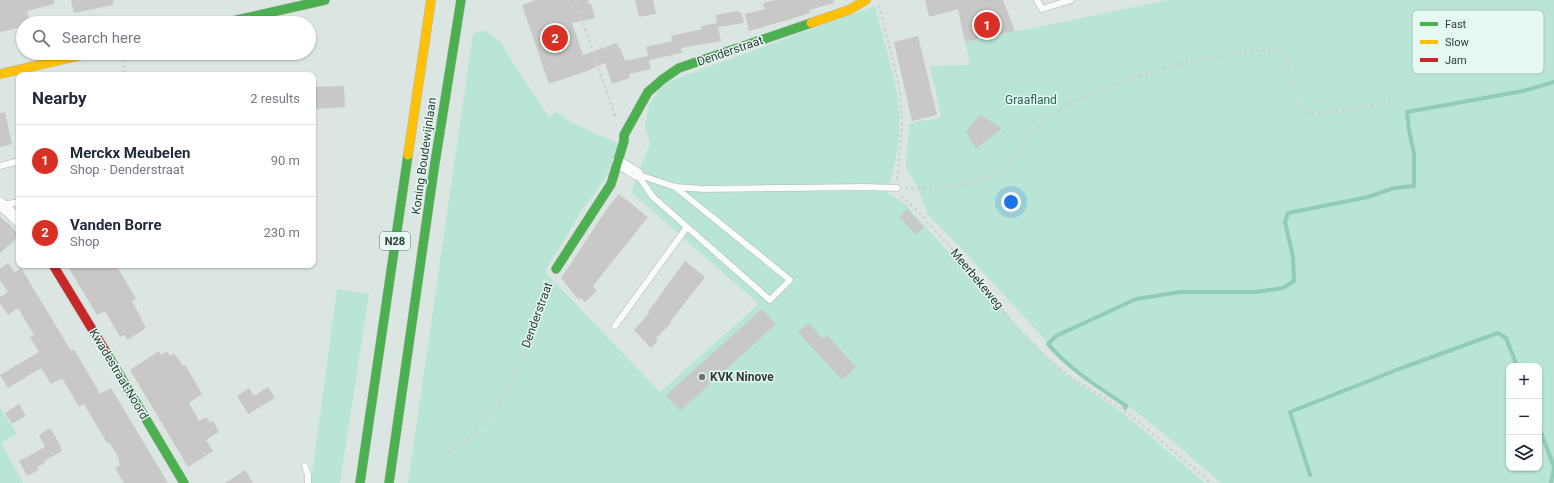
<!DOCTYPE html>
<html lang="en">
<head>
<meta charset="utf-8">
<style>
	body { margin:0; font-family:Roboto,sans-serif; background:#f6f6f7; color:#1f2937 }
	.controls { position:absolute; right:12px; bottom:12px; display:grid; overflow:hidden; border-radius:8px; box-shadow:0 1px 3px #0004 }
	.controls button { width:36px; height:36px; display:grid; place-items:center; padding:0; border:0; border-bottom:1px solid #e0e1e3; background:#fff; color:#1f2937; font:20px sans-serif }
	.you { position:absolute; left:1011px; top:202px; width:14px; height:14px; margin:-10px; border:3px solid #fff; border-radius:50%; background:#1a73e8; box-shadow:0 0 0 6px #1a73e833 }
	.badge { display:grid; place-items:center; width:26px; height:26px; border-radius:50%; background:#d93025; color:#fff; font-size:13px; font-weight:700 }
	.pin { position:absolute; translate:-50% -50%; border:2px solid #fff; box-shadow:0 1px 4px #0006 }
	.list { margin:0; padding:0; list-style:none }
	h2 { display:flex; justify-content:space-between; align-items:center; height:52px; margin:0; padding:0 16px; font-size:17px }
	h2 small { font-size:13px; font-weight:400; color:#747a83 }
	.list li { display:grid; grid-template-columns:26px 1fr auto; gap:12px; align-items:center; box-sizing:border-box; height:72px; padding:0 16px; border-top:1px solid #e0e1e3 }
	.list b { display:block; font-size:15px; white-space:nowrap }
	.list p { margin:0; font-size:13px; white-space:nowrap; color:#747a83 }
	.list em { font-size:13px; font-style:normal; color:#747a83 }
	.icon { flex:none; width:22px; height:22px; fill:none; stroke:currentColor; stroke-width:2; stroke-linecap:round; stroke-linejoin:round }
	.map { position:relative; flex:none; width:1554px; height:483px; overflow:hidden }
	.search { position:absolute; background:#fff; box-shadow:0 1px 3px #0004; left:16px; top:16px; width:300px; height:44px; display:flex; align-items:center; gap:10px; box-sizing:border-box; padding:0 14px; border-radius:22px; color:#747a83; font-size:15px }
	.panel { position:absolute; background:#fff; box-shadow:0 1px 3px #0004; left:16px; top:72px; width:300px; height:196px; border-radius:8px }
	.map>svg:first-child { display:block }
</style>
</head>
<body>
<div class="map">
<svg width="1554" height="483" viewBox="0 0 1554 483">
	<rect width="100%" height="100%" fill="#dbe6e2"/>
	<path fill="#b9e5d6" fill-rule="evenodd" d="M1168,0H1554V483H1221L1157,428L1119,399L1074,367L1048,343L959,246L928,215L918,188L906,167L909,125L911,123L941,117L930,66L970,65L965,42ZM1509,366H1539V468H1509Z
		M875,6C882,35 891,63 897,93C903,125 897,162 887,193L905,204L950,254L1050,360L1068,376L1123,413L1205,483H408L473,34L483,30L492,35L501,43L520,74L549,117L556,112L572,123L619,144L605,179L582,210L545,272L660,392L759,304L631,192L650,144L645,125L649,105L658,91L670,81Z
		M337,289L369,294L340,483H311Z
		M0,408L17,434L1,443L23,483H0Z"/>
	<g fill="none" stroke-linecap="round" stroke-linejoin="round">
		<path stroke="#91cbb9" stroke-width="4" d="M1125,408L1126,406C1099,387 1070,370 1048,344L1056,336L1136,299L1180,292H1256L1283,288L1294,281L1293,257L1285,222L1288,213L1368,197L1394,188L1414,186V154L1409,130L1407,112L1523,91L1554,82
			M1539,427L1554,467L1551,483
			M1310,475L1290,412L1399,369L1498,333L1506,338L1517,366"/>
	</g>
	<path fill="#c8c8c6" d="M0,0H54V4L27,11L30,23H23V27L0,32Z
		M71,0H113V5L74,13Z
		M536,0H588L589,4L591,3L595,18L572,23L583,55L617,43L619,48H620L625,61L648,56L651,69L629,74L630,78L612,84L605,63L587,71L549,84L522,5Z
		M635,0H653L656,14L639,17Z
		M776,0H833L834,3L809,10L810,13L804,15L749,31L745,14L765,9L763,3Z
		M925,0H1003L1015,31L965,42L958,9L929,17Z
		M738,11L739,13L741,12L744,23L718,27L721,41L681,48L682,53L649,60L646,47L672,41L671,36L702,29L701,26L717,23L716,15Z
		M918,36L937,115L912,121L894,42Z
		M344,86L345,107L313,109V87Z
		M5,112L12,144L0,147V113Z
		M980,115L1002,128L976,149L966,131Z
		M619,194L648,217L593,286L597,291L585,302L580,297L579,300L561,278L564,274L608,207Z
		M907,209L924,227L916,235L899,217Z
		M0,217L9,224L19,236L0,253Z
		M685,261L705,277L670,322L671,323L656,338L658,340L651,348L634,330L649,313L648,312Z
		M8,263L15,273L21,268L71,351L74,349L100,394L111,388L168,483H124L115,468L120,465L117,455L109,442L107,443L84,404L79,407L62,378L51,384L41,368L8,388L0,375L39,352L30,337L34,335L18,308L8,315L0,303V297L8,292L0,280V269Z
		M67,265H116L136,298L132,301L146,328L127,340L125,335L120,337L105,311L97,315Z
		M762,309L776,324L680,411L666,395Z
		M809,323L823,339L827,335L856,367L842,380L798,332Z
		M159,351L161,355L167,351L170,356L174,353L183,366L185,365L202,394L189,403L199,421L206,417L210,423L213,421L219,432L206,440L213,451L188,467L130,370Z
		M268,387L275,398L248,414L237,396L249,388L254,396Z
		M19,404L26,416L12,424L5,413Z
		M50,428L61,446L60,447L62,451L44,461L45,463L37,467L39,470L27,476L19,461L45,447L39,435Z
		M245,470L253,483H225Z"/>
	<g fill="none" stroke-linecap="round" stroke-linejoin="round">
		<g stroke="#afb8b5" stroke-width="7">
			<path id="lane" d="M1037,0L1042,9L1071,0
				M0,166L19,161
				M637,174L653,197L770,300L790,280L675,187
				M637,174L675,187L704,189L865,187L897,188
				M3,205L19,202
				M615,326L687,227
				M305,466L308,475V483"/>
		</g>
		<g stroke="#afb8b5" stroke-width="13">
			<path id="street" d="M618,162L637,174
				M0,203L19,221"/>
		</g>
		<g stroke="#afb8b5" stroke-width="10">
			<path id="fast" d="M224,23L325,0
				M556,269L611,184L624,141V135L648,92L663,79L679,68L811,23
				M106,352L184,483
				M360,483L408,155
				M389,483L434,169L461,0"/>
		</g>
		<g stroke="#afb8b5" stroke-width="10">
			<path id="slow" d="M811,23L849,10L866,0
				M0,74L91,53
				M408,155L431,0"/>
		</g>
		<g stroke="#afb8b5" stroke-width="10">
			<path id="jam" d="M53,265L106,352"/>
		</g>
		<path stroke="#cfd2d1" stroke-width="2.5" stroke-dasharray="3 3" stroke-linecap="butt" d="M575,0L616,119
			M879,5L898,81L901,100L902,128L897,180
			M122,53L125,75
			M905,188C942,190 991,185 1017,154C1023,147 1027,137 1034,130C1042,122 1052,115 1060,109C1078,97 1098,90 1118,83C1152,71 1187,61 1223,55C1235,53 1270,46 1280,52C1293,60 1284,99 1306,111C1320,118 1378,103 1395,100
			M901,196L916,210L978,277L1024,339L1069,376L1127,412L1211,483
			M443,456L465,442L494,412L512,382L540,308L549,281"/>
		<use href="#lane" stroke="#fafbfb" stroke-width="6"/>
		<use href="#street" stroke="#fafbfb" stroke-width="12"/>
		<use href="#fast" stroke="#4caf50" stroke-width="9"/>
		<use href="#slow" stroke="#ffc107" stroke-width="9"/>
		<use href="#jam" stroke="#c62828" stroke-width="9"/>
	</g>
	<circle fill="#6d7673" stroke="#e3f9f1" stroke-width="1.5" cx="702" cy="377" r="4"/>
	<g text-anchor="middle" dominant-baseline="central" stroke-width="3" stroke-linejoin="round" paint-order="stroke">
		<rect fill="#e3f9f1" stroke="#67736f" stroke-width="1" x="380" y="232" width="30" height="18" rx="3"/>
		<g font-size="11" font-weight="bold" fill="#323a37">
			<text x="395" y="241">N28</text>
		</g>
		<g font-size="12" fill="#323a37" stroke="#e3f9f1">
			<text transform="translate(730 51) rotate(-19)">Denderstraat</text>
			<text transform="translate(424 156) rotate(-82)">Koning Boudewijnlaan</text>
			<text transform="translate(977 279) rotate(50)">Meerbekeweg</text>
			<text transform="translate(537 315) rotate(-70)">Denderstraat</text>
			<text transform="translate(119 374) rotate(59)">Kwadestraat-Noord</text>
		</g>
		<g font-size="12" fill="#276453" stroke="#e3f9f1">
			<text x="1031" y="100">Graafland</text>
		</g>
		<g font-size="12" font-weight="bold" fill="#323a37" stroke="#e3f9f1" text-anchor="start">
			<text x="710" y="377">KVK Ninove</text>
		</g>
	</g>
	<rect x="1412" y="10" width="132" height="64" rx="6" fill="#e3f9f1" stroke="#aec0b9" stroke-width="1"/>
	<rect x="1420" y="22" width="18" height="4" fill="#4caf50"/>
	<rect x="1420" y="40" width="18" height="4" fill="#ffc107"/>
	<rect x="1420" y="58" width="18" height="4" fill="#c62828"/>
	<g font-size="11" fill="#323a37">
		<text x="1445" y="28">Fast</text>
		<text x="1445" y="46">Slow</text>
		<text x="1445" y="64">Jam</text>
	</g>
</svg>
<div class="controls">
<button>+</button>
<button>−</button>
<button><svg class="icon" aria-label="layers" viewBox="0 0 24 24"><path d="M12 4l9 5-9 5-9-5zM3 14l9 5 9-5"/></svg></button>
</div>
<div class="you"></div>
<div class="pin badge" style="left:987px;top:25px">1</div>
<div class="pin badge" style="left:555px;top:38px">2</div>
<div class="search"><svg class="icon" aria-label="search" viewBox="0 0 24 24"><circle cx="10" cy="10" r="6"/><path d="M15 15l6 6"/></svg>Search here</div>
<section class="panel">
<h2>Nearby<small>2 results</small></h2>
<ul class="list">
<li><span class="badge">1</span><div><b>Merckx Meubelen</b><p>Shop · Denderstraat</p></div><em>90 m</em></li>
<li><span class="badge">2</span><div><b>Vanden Borre</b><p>Shop</p></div><em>230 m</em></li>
</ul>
</section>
</div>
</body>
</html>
